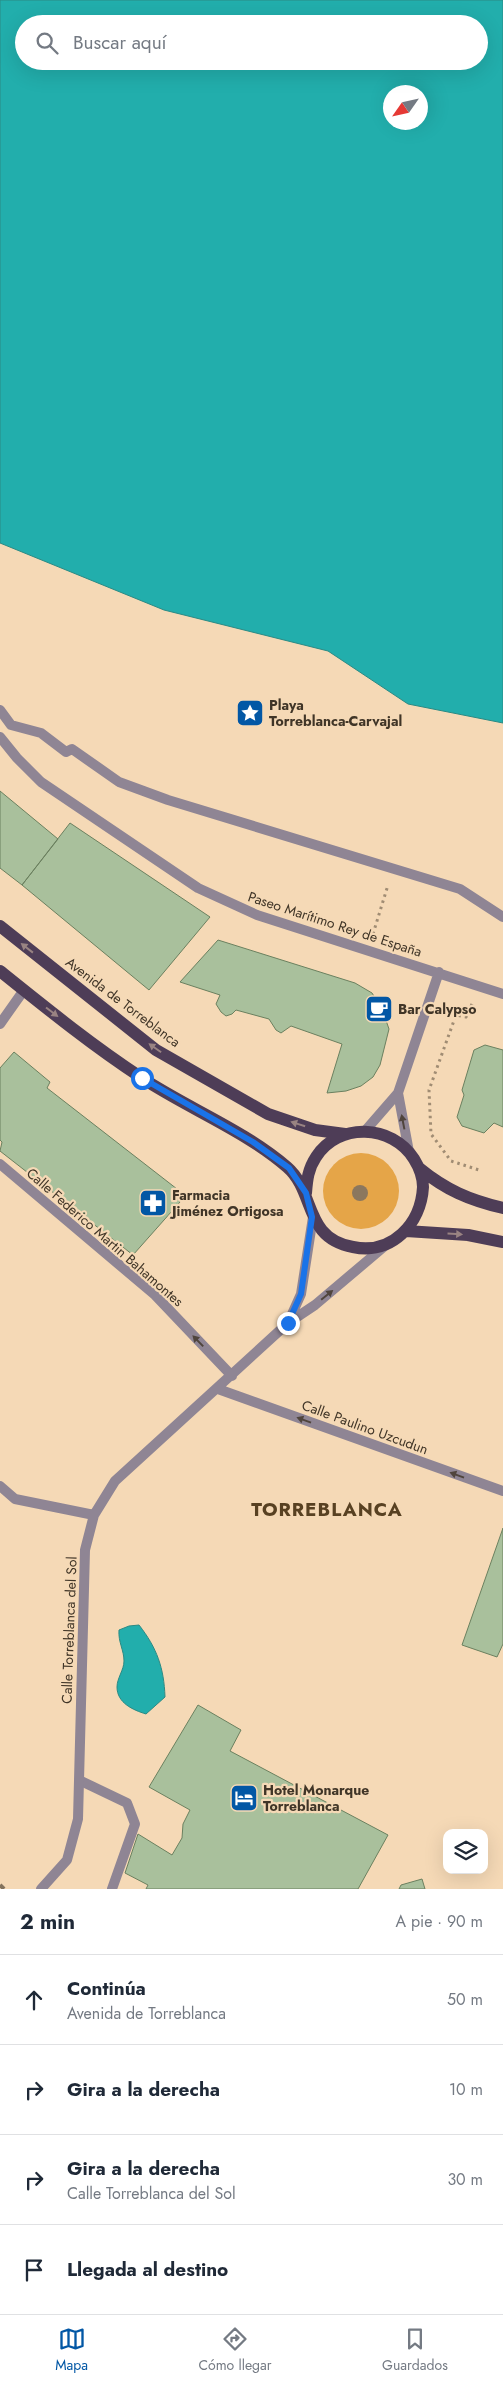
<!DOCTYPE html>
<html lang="es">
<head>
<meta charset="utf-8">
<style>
	body { margin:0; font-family:Jost,sans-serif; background:#f2f2f3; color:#1f2937 }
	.controls { position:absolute; right:15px; bottom:15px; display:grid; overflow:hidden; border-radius:10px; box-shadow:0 5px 20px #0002 }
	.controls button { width:45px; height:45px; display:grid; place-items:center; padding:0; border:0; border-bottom:1px solid #e0e1e3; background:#fff; color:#1f2937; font:25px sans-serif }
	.compass { position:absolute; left:383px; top:85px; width:45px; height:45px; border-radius:50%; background:#fff; box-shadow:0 5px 20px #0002; rotate:236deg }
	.stop { position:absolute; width:15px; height:15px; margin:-11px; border:4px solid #1a73e8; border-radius:50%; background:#fff }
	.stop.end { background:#1a73e8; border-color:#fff; box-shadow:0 1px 5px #0008 }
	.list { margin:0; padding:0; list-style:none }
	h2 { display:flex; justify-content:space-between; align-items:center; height:65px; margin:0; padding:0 20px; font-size:21px }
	h2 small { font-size:16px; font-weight:400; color:#747a83 }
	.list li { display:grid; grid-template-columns:32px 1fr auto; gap:15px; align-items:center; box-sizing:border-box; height:90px; padding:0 20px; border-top:1px solid #e0e1e3 }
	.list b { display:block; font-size:19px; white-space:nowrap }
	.list p { margin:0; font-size:16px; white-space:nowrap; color:#747a83 }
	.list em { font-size:16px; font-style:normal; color:#747a83 }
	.icon { flex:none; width:28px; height:28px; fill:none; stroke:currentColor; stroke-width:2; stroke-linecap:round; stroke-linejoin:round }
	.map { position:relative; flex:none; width:503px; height:1889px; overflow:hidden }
	.search { position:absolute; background:#fff; box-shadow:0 5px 20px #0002; left:15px; right:15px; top:15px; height:55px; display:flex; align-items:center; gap:12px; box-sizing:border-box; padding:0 18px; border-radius:28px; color:#747a83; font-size:19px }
	.sheet { height:425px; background:#fff }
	nav { display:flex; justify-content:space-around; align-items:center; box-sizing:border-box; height:70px; border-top:1px solid #e0e1e3; background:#fff; font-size:14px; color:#747a83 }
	nav a { display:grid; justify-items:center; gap:2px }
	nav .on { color:#0257a5 }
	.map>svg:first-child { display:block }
</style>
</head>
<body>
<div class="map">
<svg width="503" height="1889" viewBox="0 0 503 1889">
	<rect width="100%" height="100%" fill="#f5d9b6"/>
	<path fill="#e5a548" d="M323 1191a38 38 0 1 1 76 0a38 38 0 1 1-76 0Z"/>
	<path fill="#22aeac" stroke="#2b8a84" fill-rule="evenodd" d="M0,0H503V723L408,704L328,651L164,610L0,543ZM24,24H479V61H24ZM390,92H420V122H390Z
		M139,1625C157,1648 164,1668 165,1697L146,1714C133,1710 117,1703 117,1687C117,1678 124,1670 124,1661C124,1650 118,1642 119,1630L129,1626Z"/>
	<path fill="#a9c09c" stroke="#6b805f" d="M0,791L58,839L22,885L0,868Z
		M70,823L210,917L149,990L22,885Z
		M218,940L355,983L372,993L382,1009L389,1029L380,1065L373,1077L361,1086L346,1091L327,1093L342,1044L291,1026L281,1033L276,1030L269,1019L236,1010L232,1014L226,1016L221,1012L216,1004L220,995L180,982Z
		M485,1045L503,1050V1127L494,1123L484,1133L462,1126L457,1117L464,1095L462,1090L474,1050Z
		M14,1052L50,1082L47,1088L177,1189L180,1202L133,1255L0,1151L2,1142L0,1140V1068Z
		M503,1528V1644L497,1657L462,1645Z
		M198,1705L241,1730L230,1751L388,1835L358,1889H146L148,1885L125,1873L138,1834L172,1855L182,1838L183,1824L190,1810L149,1787Z
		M422,1879L425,1889H399L401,1885Z"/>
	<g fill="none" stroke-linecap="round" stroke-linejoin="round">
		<path stroke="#a08c73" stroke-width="3" stroke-dasharray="2.5 4" stroke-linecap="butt" d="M373,934L388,885
			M472,1004L466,1017L456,1015L429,1090L431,1134L451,1161L482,1171"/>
		<path stroke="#8f8594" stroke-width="10" d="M81,1781L127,1803L135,1824L112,1889"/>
		<path stroke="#8f8594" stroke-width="10" d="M0,710L11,725L41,733L66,752L72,749L119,782L168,800L460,889L503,917
			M0,737L17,758L41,782L198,888L257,915L503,994
			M0,1024L24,990
			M398,1093L409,1152
			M365,1131L398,1093L439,972
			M0,1164L155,1295L232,1376
			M288,1323L301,1294L313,1217
			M218,1389L503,1491
			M0,1486L15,1499L94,1515
			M41,1889L67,1860L78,1819L85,1550L94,1515L115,1481L288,1323L315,1305L386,1245"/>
		<path stroke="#4e3d57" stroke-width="12" d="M0,926L156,1050L268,1114L315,1130L345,1134
			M0,971C46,1008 93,1046 142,1078C189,1109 244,1130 287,1167C316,1192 303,1238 353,1247C392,1255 421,1224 423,1187C423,1177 419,1167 414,1159C392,1124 338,1122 316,1157C308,1169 307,1180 306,1193
			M419,1168C446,1190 469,1200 503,1208
			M406,1231L468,1235L503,1242"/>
		<path stroke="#84735d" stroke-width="4" stroke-dasharray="8 4" stroke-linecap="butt" d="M0,1885L4,1889"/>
	</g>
	<circle fill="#8b775e" cx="360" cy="1193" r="8"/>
	<defs><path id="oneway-solid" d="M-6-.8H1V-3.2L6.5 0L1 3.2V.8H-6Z" transform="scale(1.25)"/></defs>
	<g fill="#998382">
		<use href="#oneway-solid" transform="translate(27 948) rotate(-142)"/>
		<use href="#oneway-solid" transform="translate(52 1012) rotate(37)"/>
		<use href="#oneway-solid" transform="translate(155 1048) rotate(-145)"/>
		<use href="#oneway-solid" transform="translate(298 1124) rotate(-162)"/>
		<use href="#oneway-solid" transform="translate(455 1234) rotate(3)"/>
	</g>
	<g fill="#50453d">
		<use href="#oneway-solid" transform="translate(403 1122) rotate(-101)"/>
		<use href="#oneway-solid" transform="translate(327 1295) rotate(-39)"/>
		<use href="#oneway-solid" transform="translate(198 1341) rotate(-134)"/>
		<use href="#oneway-solid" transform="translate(304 1420) rotate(-160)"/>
		<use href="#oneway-solid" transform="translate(457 1475) rotate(-160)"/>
	</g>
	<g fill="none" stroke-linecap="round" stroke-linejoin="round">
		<path stroke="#1a73e8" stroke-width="6" d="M142,1078L253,1142L289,1168L306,1193L312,1217L301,1294L288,1323"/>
	</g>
	<defs>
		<g id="sight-square" transform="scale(1.4375)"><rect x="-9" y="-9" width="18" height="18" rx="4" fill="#0257a5" stroke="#f5d9b6"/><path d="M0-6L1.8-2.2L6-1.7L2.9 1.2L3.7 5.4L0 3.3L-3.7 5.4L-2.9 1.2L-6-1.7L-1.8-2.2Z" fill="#fff"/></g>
		<g id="cafe-square" transform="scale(1.4375)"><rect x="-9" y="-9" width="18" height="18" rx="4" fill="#0257a5" stroke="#f5d9b6"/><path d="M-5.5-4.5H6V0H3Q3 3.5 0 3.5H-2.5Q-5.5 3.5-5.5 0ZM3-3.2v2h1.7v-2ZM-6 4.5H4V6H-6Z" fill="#fff"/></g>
		<g id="pharmacy-square" transform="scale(1.4375)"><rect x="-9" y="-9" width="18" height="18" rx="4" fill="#0257a5" stroke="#f5d9b6"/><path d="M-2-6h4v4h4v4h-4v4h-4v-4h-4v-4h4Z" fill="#fff"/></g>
		<g id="hotel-square" transform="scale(1.4375)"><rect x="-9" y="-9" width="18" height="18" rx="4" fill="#0257a5" stroke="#f5d9b6"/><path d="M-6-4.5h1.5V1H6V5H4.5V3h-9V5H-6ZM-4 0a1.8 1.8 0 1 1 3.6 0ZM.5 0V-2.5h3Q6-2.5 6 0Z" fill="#fff"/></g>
	</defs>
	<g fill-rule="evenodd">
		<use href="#sight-square" x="250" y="713"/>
		<use href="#cafe-square" x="379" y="1009"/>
		<use href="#pharmacy-square" x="153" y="1203"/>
		<use href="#hotel-square" x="244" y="1798"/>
	</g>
	<g text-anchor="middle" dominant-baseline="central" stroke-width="4.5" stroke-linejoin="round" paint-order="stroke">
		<g font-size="14" font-weight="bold" fill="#403527" stroke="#f5d9b6" text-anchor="start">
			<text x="269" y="705">Playa<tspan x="269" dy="16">Torreblanca-Carvajal</tspan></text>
			<text x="398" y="1009">Bar Calypso</text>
			<text x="172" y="1195">Farmacia<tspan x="172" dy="16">Jiménez Ortigosa</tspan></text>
			<text x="263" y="1790">Hotel Monarque<tspan x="263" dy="16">Torreblanca</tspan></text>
		</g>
		<g font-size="14" fill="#403527" stroke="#f5d9b6">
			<text transform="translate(335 924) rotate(18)">Paseo Marítimo Rey de España</text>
			<text transform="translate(123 1002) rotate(37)">Avenida de Torreblanca</text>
			<text transform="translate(105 1237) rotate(41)">Calle Federico Martin Bahamontes</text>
			<text transform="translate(365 1427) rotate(20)">Calle Paulino Uzcudun</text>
			<text transform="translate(69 1630) rotate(-88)">Calle Torreblanca del Sol</text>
		</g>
		<g font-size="19" font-weight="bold" letter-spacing="1" fill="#584122" stroke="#f5d9b6">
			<text x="327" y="1509">TORREBLANCA</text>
		</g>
	</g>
</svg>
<div class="controls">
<button><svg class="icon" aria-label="layers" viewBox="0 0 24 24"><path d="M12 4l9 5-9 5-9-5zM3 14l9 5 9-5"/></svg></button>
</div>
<svg class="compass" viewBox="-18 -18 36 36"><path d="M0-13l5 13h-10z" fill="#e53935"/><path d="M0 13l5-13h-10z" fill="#747a83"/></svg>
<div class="stop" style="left:142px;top:1078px"></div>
<div class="stop end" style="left:288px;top:1323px"></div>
<div class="search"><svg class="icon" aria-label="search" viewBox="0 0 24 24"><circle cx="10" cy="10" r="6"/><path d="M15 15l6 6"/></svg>Buscar aquí</div>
</div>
<section class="sheet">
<h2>2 min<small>A pie · 90 m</small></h2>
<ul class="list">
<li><svg class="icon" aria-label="ahead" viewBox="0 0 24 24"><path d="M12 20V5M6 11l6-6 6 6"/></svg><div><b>Continúa</b><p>Avenida de Torreblanca</p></div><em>50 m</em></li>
<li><svg class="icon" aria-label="right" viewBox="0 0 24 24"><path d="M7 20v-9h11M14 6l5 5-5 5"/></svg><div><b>Gira a la derecha</b></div><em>10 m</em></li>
<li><svg class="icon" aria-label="right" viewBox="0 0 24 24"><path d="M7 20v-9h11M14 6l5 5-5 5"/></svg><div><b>Gira a la derecha</b><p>Calle Torreblanca del Sol</p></div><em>30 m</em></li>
<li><svg class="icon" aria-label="arrive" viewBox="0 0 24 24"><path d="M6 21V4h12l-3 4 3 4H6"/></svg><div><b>Llegada al destino</b></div></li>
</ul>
</section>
<nav>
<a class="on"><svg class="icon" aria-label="map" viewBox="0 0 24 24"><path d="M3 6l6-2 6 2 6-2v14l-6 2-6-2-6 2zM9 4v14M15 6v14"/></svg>Mapa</a>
<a><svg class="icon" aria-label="directions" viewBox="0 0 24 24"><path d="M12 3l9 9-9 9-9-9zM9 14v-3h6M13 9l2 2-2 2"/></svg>Cómo llegar</a>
<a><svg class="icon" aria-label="saved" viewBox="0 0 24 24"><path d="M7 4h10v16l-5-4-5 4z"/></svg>Guardados</a>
</nav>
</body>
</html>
